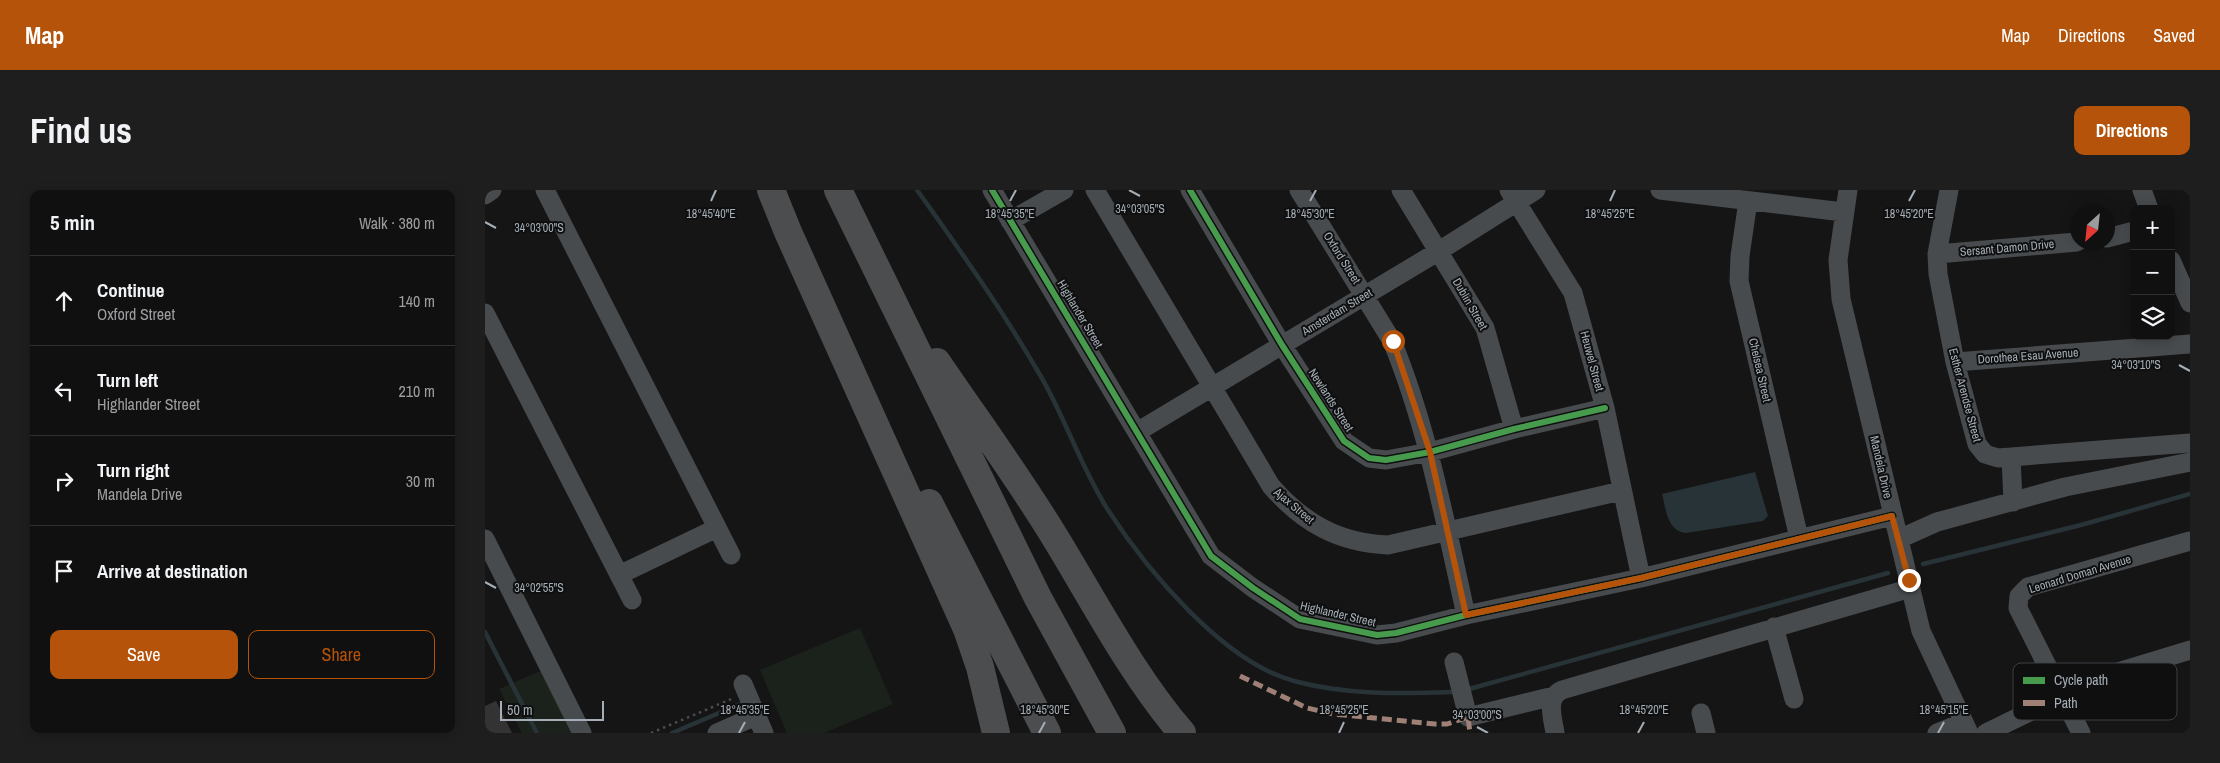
<!DOCTYPE html>
<html lang="en">
<head>
<meta charset="utf-8">
<style>
	body { margin:0; font-family:"Archivo Narrow",sans-serif; background:#1e1e1e; color:#f1f3f6 }
	.controls { position:absolute; right:15px; top:15px; display:grid; overflow:hidden; border-radius:10px; box-shadow:0 2px 12px #0003 }
	.controls button { width:45px; height:45px; display:grid; place-items:center; padding:0; border:0; border-bottom:1px solid #303030; background:#101010; color:#f1f3f6; font:25px sans-serif }
	.compass { position:absolute; left:1585px; top:15px; width:45px; height:45px; border-radius:50%; background:#101010; box-shadow:0 2px 12px #0003; rotate:207deg }
	.scale { position:absolute; left:15px; bottom:12px; width:104px; box-sizing:border-box; padding-left:5px; border:2px solid #a5aeb6; border-top:0; font-size:14px; line-height:18px; white-space:nowrap; color:#a5aeb6; -webkit-text-stroke:4px #0f0f10; paint-order:stroke }
	.stop { position:absolute; width:15px; height:15px; margin:-11px; border:4px solid #b45309; border-radius:50%; background:#fff }
	.stop.end { background:#b45309; border-color:#fff; box-shadow:0 1px 5px #0008 }
	.list { margin:0; padding:0; list-style:none }
	h2 { display:flex; justify-content:space-between; align-items:center; height:65px; margin:0; padding:0 20px; font-size:21px }
	h2 small { font-size:16px; font-weight:400; color:#9c9d9f }
	.list li { display:grid; grid-template-columns:32px 1fr auto; gap:15px; align-items:center; box-sizing:border-box; height:90px; padding:0 20px; border-top:1px solid #303030 }
	.list b { display:block; font-size:19px; white-space:nowrap }
	.list p { margin:0; font-size:16px; white-space:nowrap; color:#9c9d9f }
	.list em { font-size:16px; font-style:normal; color:#9c9d9f }
	.actions { display:flex; gap:10px; padding:15px 20px }
	.actions a { flex:1; padding:11px 0; border:1px solid #b45309; border-radius:10px; text-align:center; font-size:18px; color:#b45309 }
	.actions .main { background:#b45309; color:#fff }
	.icon { flex:none; width:28px; height:28px; fill:none; stroke:currentColor; stroke-width:2; stroke-linecap:round; stroke-linejoin:round }
	.map { position:relative; flex:none; width:1705px; height:543px; overflow:hidden; border-radius:10px }
	header { display:flex; align-items:center; gap:30px; box-sizing:border-box; height:70px; padding:0 25px; background:#b45309; color:#fff }
	header strong { font-size:24px }
	nav { display:flex; gap:28px; margin-inline-start:auto; font-size:18px }
	.intro { display:flex; align-items:center; justify-content:space-between; box-sizing:border-box; height:120px; padding:0 30px }
	h1 { margin:0; font-size:35px }
	.button { padding:12px 22px; border-radius:10px; background:#b45309; color:#fff; font-size:18px; font-weight:700 }
	main { display:flex; gap:30px; padding:0 30px }
	aside { flex:1; background:#101010; border-radius:10px; box-shadow:0 2px 12px #0003 }
	.map>svg:first-child { display:block }
</style>
</head>
<body>
<header>
<strong>Map</strong>
<nav><a>Map</a><a>Directions</a><a>Saved</a></nav>
</header>
<div class="intro"><h1>Find us</h1><a class="button">Directions</a></div>
<main>
<aside>
<h2>5 min<small>Walk · 380 m</small></h2>
<ul class="list">
<li><svg class="icon" aria-label="ahead" viewBox="0 0 24 24"><path d="M12 20V5M6 11l6-6 6 6"/></svg><div><b>Continue</b><p>Oxford Street</p></div><em>140 m</em></li>
<li><svg class="icon" aria-label="left" viewBox="0 0 24 24"><path d="M17 20v-9H6M10 6l-5 5 5 5"/></svg><div><b>Turn left</b><p>Highlander Street</p></div><em>210 m</em></li>
<li><svg class="icon" aria-label="right" viewBox="0 0 24 24"><path d="M7 20v-9h11M14 6l5 5-5 5"/></svg><div><b>Turn right</b><p>Mandela Drive</p></div><em>30 m</em></li>
<li><svg class="icon" aria-label="arrive" viewBox="0 0 24 24"><path d="M6 21V4h12l-3 4 3 4H6"/></svg><div><b>Arrive at destination</b></div></li>
</ul>
<div class="actions"><a class="main">Save</a><a>Share</a></div>
</aside>
<div class="map">
<svg width="1705" height="543" viewBox="0 0 1705 543">
	<rect width="100%" height="100%" fill="#151515"/>
	<path fill="#1b221b" d="M375,438L408,514L339,543H302L275,480Z
		M60,479L93,543H37L14,499Z"/>
	<path fill="#273337" d="M1270,282L1283,326L1278,331L1201,343C1182,341 1181,319 1177,304Z"/>
	<g fill="none" stroke-linecap="round" stroke-linejoin="round">
		<path stroke="#273337" stroke-width="4.5" d="M432,0C475,60 518,121 555,185C580,227 596,278 623,320C662,380 738,472 809,491C861,505 914,504 967,502
			M1438,374L1596,335L1705,304
			M0,442L52,543
			M984,499L1403,383
			M187,543L255,514"/>
	</g>
	<path fill="#333334" d="M11,511L27,543H3L0,537V516Z"/>
	<g fill="none" stroke-linecap="round" stroke-linejoin="round">
		<path stroke="#4b4c4f" stroke-width="2.5" stroke-dasharray="2.5 4" stroke-linecap="butt" d="M166,543L249,508"/>
		<path stroke="#484b4e" stroke-width="19" d="M60,0L246,365
			M507,0L726,366L768,398L815,429L892,445L911,443L981,425L1156,388L1407,326
			M610,0L786,296C818,333 854,353 903,355L1136,301
			M705,0L797,155L859,251L884,268L901,270L945,262L1029,239L1120,218
			M814,0L907,151C943,239 960,332 981,425
			M916,0L1000,138L1029,239
			M1024,0L1088,103L1120,218L1156,388
			M1175,0L1358,22
			M1363,0L1353,70L1356,109L1436,441L1484,543
			M1464,0L1452,64L1453,84L1470,172L1492,254L1500,264L1513,268L1705,253
			M1657,0L1664,19
			M0,5L7,0
			M1263,11L1255,66L1254,91L1314,348
			M525,31L579,0
			M1622,48L1649,41
			M1452,64L1592,52
			M1686,70L1705,113
			M0,123L147,410
			M1470,172L1705,154
			M652,242L954,61L1051,0
			M1526,267L1528,312
			M0,349L97,543
			M1414,349L1452,332L1580,297L1705,272
			M134,385L232,338
			M1289,437L1309,509
			M969,472L983,527L1069,506
			M258,494L279,543
			M1216,523L1221,543
			M232,543L271,526
			M1070,543C1068,528 1060,508 1077,500L1426,398
			M1452,543L1479,532
			M1501,543L1616,487L1705,460
			M1596,543L1533,418L1534,406L1543,397L1705,351"/>
		<path stroke="#4b4d4f" stroke-width="28" d="M286,0L303,42L482,439L495,477L511,543
			M353,0L553,408L627,543
			M452,172C492,231 534,288 571,349C610,413 648,486 697,543
			M444,313L562,543"/>
		<path stroke="#9e8076" stroke-width="5" stroke-dasharray="10 5" stroke-linecap="butt" d="M755,486L822,518L848,524L950,534H962L983,527L985,543"/>
		<g stroke="#0f0f10" stroke-width="9">
			<path id="cycleway" d="M507,0L726,366L768,398L815,429L892,445L911,443L981,425L1156,388L1407,326
				M705,0L797,155L859,251L884,268L901,270L945,262L1029,239L1120,218"/>
		</g>
		<use href="#cycleway" stroke="#469c4c" stroke-width="6"/>
	</g>
	<g fill="none" stroke-linecap="round" stroke-linejoin="round">
		<path stroke="#b45309" stroke-width="6" d="M908,151L945,262L981,425L1156,388L1407,326L1424,390"/>
	</g>
	<path fill="none" stroke="#a5aeb6" stroke-width="2" d="M644,0L655,6M226,11L231,0M525,11L531,0M825,11L831,0M1125,11L1130,0M1424,11L1430,0M0,32L11,38M1694,175L1705,181M0,392L11,398M992,537L1003,543M254,543L260,532M554,543L560,532M854,543L859,532M1153,543L1159,532M1453,543L1459,532"/>
	<g text-anchor="middle" dominant-baseline="central" stroke-width="4" stroke-linejoin="round" paint-order="stroke">
		<g font-size="12" fill="#a5aeb6" stroke="#0f0f10">
			<text transform="translate(1522 58) rotate(-5)">Sersant Damon Drive</text>
			<text transform="translate(857 68) rotate(58)">Oxford Street</text>
			<text transform="translate(985 114) rotate(60)">Dublin Street</text>
			<text transform="translate(852 122) rotate(-31)">Amsterdam Street</text>
			<text transform="translate(595 124) rotate(59)">Highlander Street</text>
			<text transform="translate(1543 166) rotate(-4)">Dorothea Esau Avenue</text>
			<text transform="translate(1107 171) rotate(75)">Heuwel Street</text>
			<text transform="translate(1275 180) rotate(77)">Chelsea Street</text>
			<text transform="translate(1480 205) rotate(75)">Esther Arendse Street</text>
			<text transform="translate(846 210) rotate(57)">Newlands Street</text>
			<text transform="translate(1396 277) rotate(77)">Mandela Drive</text>
			<text transform="translate(809 316) rotate(40)">Ajax Street</text>
			<text transform="translate(1595 384) rotate(-17)">Leonard Doman Avenue</text>
			<text transform="translate(853 424) rotate(13)">Highlander Street</text>
		</g>
	</g>
	<rect x="1528" y="473" width="164" height="57" rx="8" fill="#0f0f10" stroke="#3c3f42" stroke-width="1"/>
	<rect x="1538" y="487" width="22" height="7" fill="#469c4c"/>
	<rect x="1538" y="510" width="22" height="6" fill="#9e8076"/>
	<g font-size="14" fill="#a5aeb6">
		<text x="1569" y="495">Cycle path</text>
		<text x="1569" y="518">Path</text>
	</g>
	<g font-size="12" text-anchor="middle" fill="#a5aeb6" stroke="#0f0f10" stroke-width="4" stroke-linejoin="round" paint-order="stroke">
		<text x="655" y="23">34°03'05"S</text>
		<text x="226" y="28">18°45'40"E</text>
		<text x="525" y="28">18°45'35"E</text>
		<text x="825" y="28">18°45'30"E</text>
		<text x="1125" y="28">18°45'25"E</text>
		<text x="1424" y="28">18°45'20"E</text>
		<text x="54" y="42">34°03'00"S</text>
		<text x="1651" y="179">34°03'10"S</text>
		<text x="54" y="402">34°02'55"S</text>
		<text x="260" y="524">18°45'35"E</text>
		<text x="560" y="524">18°45'30"E</text>
		<text x="859" y="524">18°45'25"E</text>
		<text x="1159" y="524">18°45'20"E</text>
		<text x="1459" y="524">18°45'15"E</text>
		<text x="992" y="529">34°03'00"S</text>
	</g>
</svg>
<div class="controls">
<button>+</button>
<button>−</button>
<button><svg class="icon" aria-label="layers" viewBox="0 0 24 24"><path d="M12 4l9 5-9 5-9-5zM3 14l9 5 9-5"/></svg></button>
</div>
<svg class="compass" viewBox="-18 -18 36 36"><path d="M0-13l5 13h-10z" fill="#e53935"/><path d="M0 13l5-13h-10z" fill="#9c9d9f"/></svg>
<div class="scale">50 m</div>
<div class="stop" style="left:908px;top:151px"></div>
<div class="stop end" style="left:1424px;top:390px"></div>
</div>
</main>
</body>
</html>
